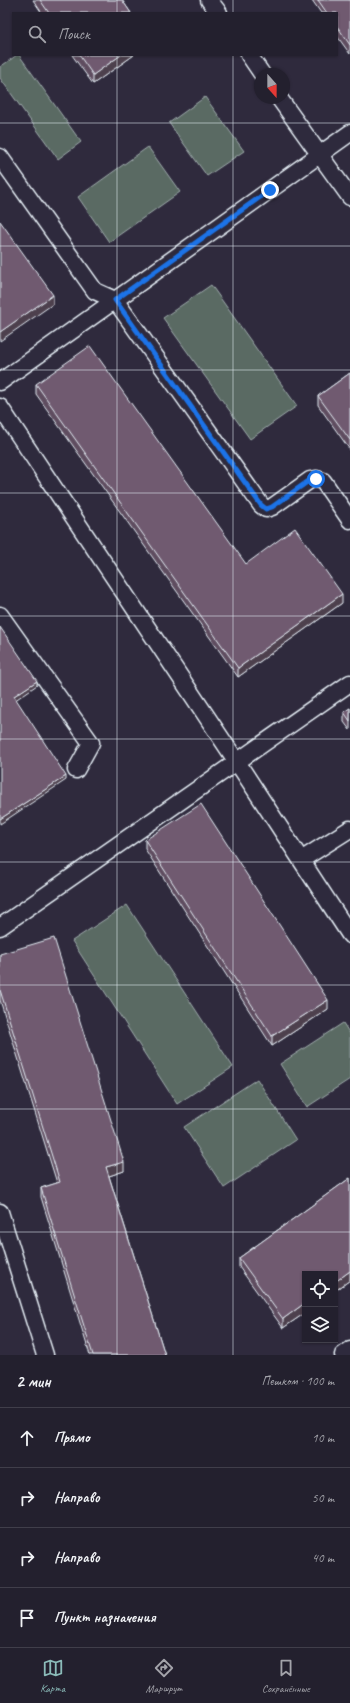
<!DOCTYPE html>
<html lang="ru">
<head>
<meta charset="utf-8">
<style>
	body { margin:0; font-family:Caveat,sans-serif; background:#2f2d3a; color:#f1f3f6 }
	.controls { position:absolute; right:12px; bottom:12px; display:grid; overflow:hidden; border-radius:0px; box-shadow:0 1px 3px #0004 }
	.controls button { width:36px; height:36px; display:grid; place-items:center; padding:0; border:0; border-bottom:1px solid #403e4a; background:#23202e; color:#f1f3f6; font:20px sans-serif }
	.compass { position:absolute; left:254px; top:68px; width:36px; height:36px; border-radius:50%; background:#23202e; box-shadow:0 1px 3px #0004; rotate:159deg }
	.stop { position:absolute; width:12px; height:12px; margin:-9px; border:3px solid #1a73e8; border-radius:50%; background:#fff }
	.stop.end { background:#1a73e8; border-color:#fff; box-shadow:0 1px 4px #0008 }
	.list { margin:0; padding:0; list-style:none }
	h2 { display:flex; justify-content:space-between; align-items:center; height:52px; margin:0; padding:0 16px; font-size:17px }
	h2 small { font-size:13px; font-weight:400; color:#a3a3aa }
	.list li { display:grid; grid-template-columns:26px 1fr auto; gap:12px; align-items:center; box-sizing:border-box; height:60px; padding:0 16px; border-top:1px solid #403e4a }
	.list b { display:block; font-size:15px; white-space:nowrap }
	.list em { font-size:13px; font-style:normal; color:#a3a3aa }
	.icon { flex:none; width:22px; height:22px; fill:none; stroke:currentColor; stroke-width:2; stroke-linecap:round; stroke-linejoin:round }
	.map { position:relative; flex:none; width:350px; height:1355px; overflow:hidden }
	.search { position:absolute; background:#23202e; box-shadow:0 1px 3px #0004; left:12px; right:12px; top:12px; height:44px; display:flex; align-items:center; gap:10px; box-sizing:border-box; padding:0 14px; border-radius:0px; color:#a3a3aa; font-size:15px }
	.sheet { height:292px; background:#23202e }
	nav { display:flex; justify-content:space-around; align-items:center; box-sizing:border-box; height:56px; border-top:1px solid #403e4a; background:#23202e; font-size:11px; color:#a3a3aa }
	nav a { display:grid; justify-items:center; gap:2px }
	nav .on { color:#8bbbb9 }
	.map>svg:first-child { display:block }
</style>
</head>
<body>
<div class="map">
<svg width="350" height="1355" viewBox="0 0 350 1355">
	<rect width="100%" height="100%" fill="#2f2a3d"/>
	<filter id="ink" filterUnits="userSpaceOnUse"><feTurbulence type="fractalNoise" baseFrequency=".025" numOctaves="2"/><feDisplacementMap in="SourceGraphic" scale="8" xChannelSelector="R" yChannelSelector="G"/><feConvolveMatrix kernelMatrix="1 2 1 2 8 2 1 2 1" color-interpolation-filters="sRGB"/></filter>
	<g filter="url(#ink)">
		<path fill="#5a6b64" stroke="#a1aeae" d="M17,55H19L81,142L58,159L0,78V67Z
			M205,97L244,151L207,176L169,123Z
			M148,147L180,192L109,242L78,197Z
			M211,285L297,406L250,439L163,318Z
			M127,905L233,1067L177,1104L72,941Z
			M343,1023L350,1034V1079L307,1107L280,1064Z
			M257,1079L296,1140L224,1188L184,1127Z"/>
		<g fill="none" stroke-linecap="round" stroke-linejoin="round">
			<g stroke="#e8f1f8" stroke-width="19">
				<path id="lane" d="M209,0L219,13
					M249,55L262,74
					M279,98L350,197
					M0,157L95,291L115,300L261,505L266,509L272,507L310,480L316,479L323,481L350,520
					M0,382L350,133
					M0,407L237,762L350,935
					M0,615L91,743L76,770
					M301,860L350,829
					M0,927L350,683
					M0,1212L45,1355
					M343,1355L350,1350"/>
			</g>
			<use href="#lane" stroke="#2f2a3d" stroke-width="16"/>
		</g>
		<path fill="#5f4d60" stroke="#e8f1f8" d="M33,0H122L131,13H42Z
			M312,0H350V54L337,36V13H321Z
			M72,55H134L93,84Z
			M350,373V450L318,405V396Z
			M36,384L246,564L342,603L238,677L36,394Z
			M350,708V730L344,722V712Z
			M145,840L328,1009L272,1046L145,849Z
			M0,954L124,1171L109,1176L165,1355H90L41,1197V1188L57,1183L0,1000Z
			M350,1178V1280L335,1291V1274H305V1313L283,1328L239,1267V1258Z"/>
		<path fill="#4e3f4e" stroke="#e8f1f8" d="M121,55H134L93,84V75Z
			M53,295V304L0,341V332Z
			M342,594V603L238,677V668Z
			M37,681V685L14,701V696Z
			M66,776V780L0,824V819Z
			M328,1000V1009L272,1046V1036Z
			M124,1162V1171L106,1177V1167Z
			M350,1271V1280L335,1291V1282Z
			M305,1303V1313L283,1328V1319Z"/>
		<path fill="#6f5a70" stroke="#e8f1f8" d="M40,0H122L131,13H49Z
			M318,0H350V45L337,26V13H327Z
			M79,55H121L93,75Z
			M0,221L53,295L0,332Z
			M90,346L246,564L295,528L342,594L238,668L36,384Z
			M350,373V440L318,396Z
			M0,627L37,681L14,696L66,776L0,819Z
			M350,708V721L344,712Z
			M201,804L328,1000L272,1036L145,840Z
			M54,938L124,1162L106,1167L165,1355H93L41,1188L60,1182L0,990V954Z
			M350,1178V1271L335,1282V1274H305V1303L283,1319L239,1258Z"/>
	</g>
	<g fill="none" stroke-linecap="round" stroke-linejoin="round" filter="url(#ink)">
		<path stroke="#1a73e8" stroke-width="5" d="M270,190L115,300L261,505L266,509L272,507L310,480L316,479"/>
	</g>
	<path fill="none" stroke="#e8f1f8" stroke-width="1" stroke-opacity="0.55" d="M117,0V13M233,0V13M117,55V1355M233,55V1355M0,123H350M0,246H350M0,370H350M0,493H350M0,616H350M0,739H350M0,862H350M0,985H350M0,1109H350M0,1232H350"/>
</svg>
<div class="controls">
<button><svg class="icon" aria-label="locate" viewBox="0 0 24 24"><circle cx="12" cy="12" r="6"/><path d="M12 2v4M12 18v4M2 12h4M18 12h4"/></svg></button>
<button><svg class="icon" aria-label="layers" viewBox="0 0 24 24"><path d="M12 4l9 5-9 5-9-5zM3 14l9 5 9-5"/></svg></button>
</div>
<svg class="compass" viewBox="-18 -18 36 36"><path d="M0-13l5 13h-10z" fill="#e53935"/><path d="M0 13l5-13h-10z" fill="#a3a3aa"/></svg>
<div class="stop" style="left:316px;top:479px"></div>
<div class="stop end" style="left:270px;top:190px"></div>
<div class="search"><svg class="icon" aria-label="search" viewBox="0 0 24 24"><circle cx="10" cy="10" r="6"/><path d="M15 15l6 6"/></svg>Поиск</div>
</div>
<section class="sheet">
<h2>2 мин<small>Пешком · 100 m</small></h2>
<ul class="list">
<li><svg class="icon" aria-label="ahead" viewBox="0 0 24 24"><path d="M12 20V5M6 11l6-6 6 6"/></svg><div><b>Прямо</b></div><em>10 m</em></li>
<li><svg class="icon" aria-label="right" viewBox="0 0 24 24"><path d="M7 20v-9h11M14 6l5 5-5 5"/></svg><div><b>Направо</b></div><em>50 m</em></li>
<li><svg class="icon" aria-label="right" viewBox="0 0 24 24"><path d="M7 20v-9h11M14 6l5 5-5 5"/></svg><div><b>Направо</b></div><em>40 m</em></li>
<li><svg class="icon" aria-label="arrive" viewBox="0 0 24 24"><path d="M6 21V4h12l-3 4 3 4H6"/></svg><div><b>Пункт назначения</b></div></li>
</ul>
</section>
<nav>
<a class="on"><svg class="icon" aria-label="map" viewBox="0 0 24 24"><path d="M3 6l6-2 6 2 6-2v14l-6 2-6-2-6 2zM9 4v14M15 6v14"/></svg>Карта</a>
<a><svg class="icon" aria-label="directions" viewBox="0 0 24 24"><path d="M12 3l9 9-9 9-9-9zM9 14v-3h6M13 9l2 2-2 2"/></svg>Маршрут</a>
<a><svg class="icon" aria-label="saved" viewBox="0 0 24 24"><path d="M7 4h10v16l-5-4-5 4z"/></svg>Сохранённые</a>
</nav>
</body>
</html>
